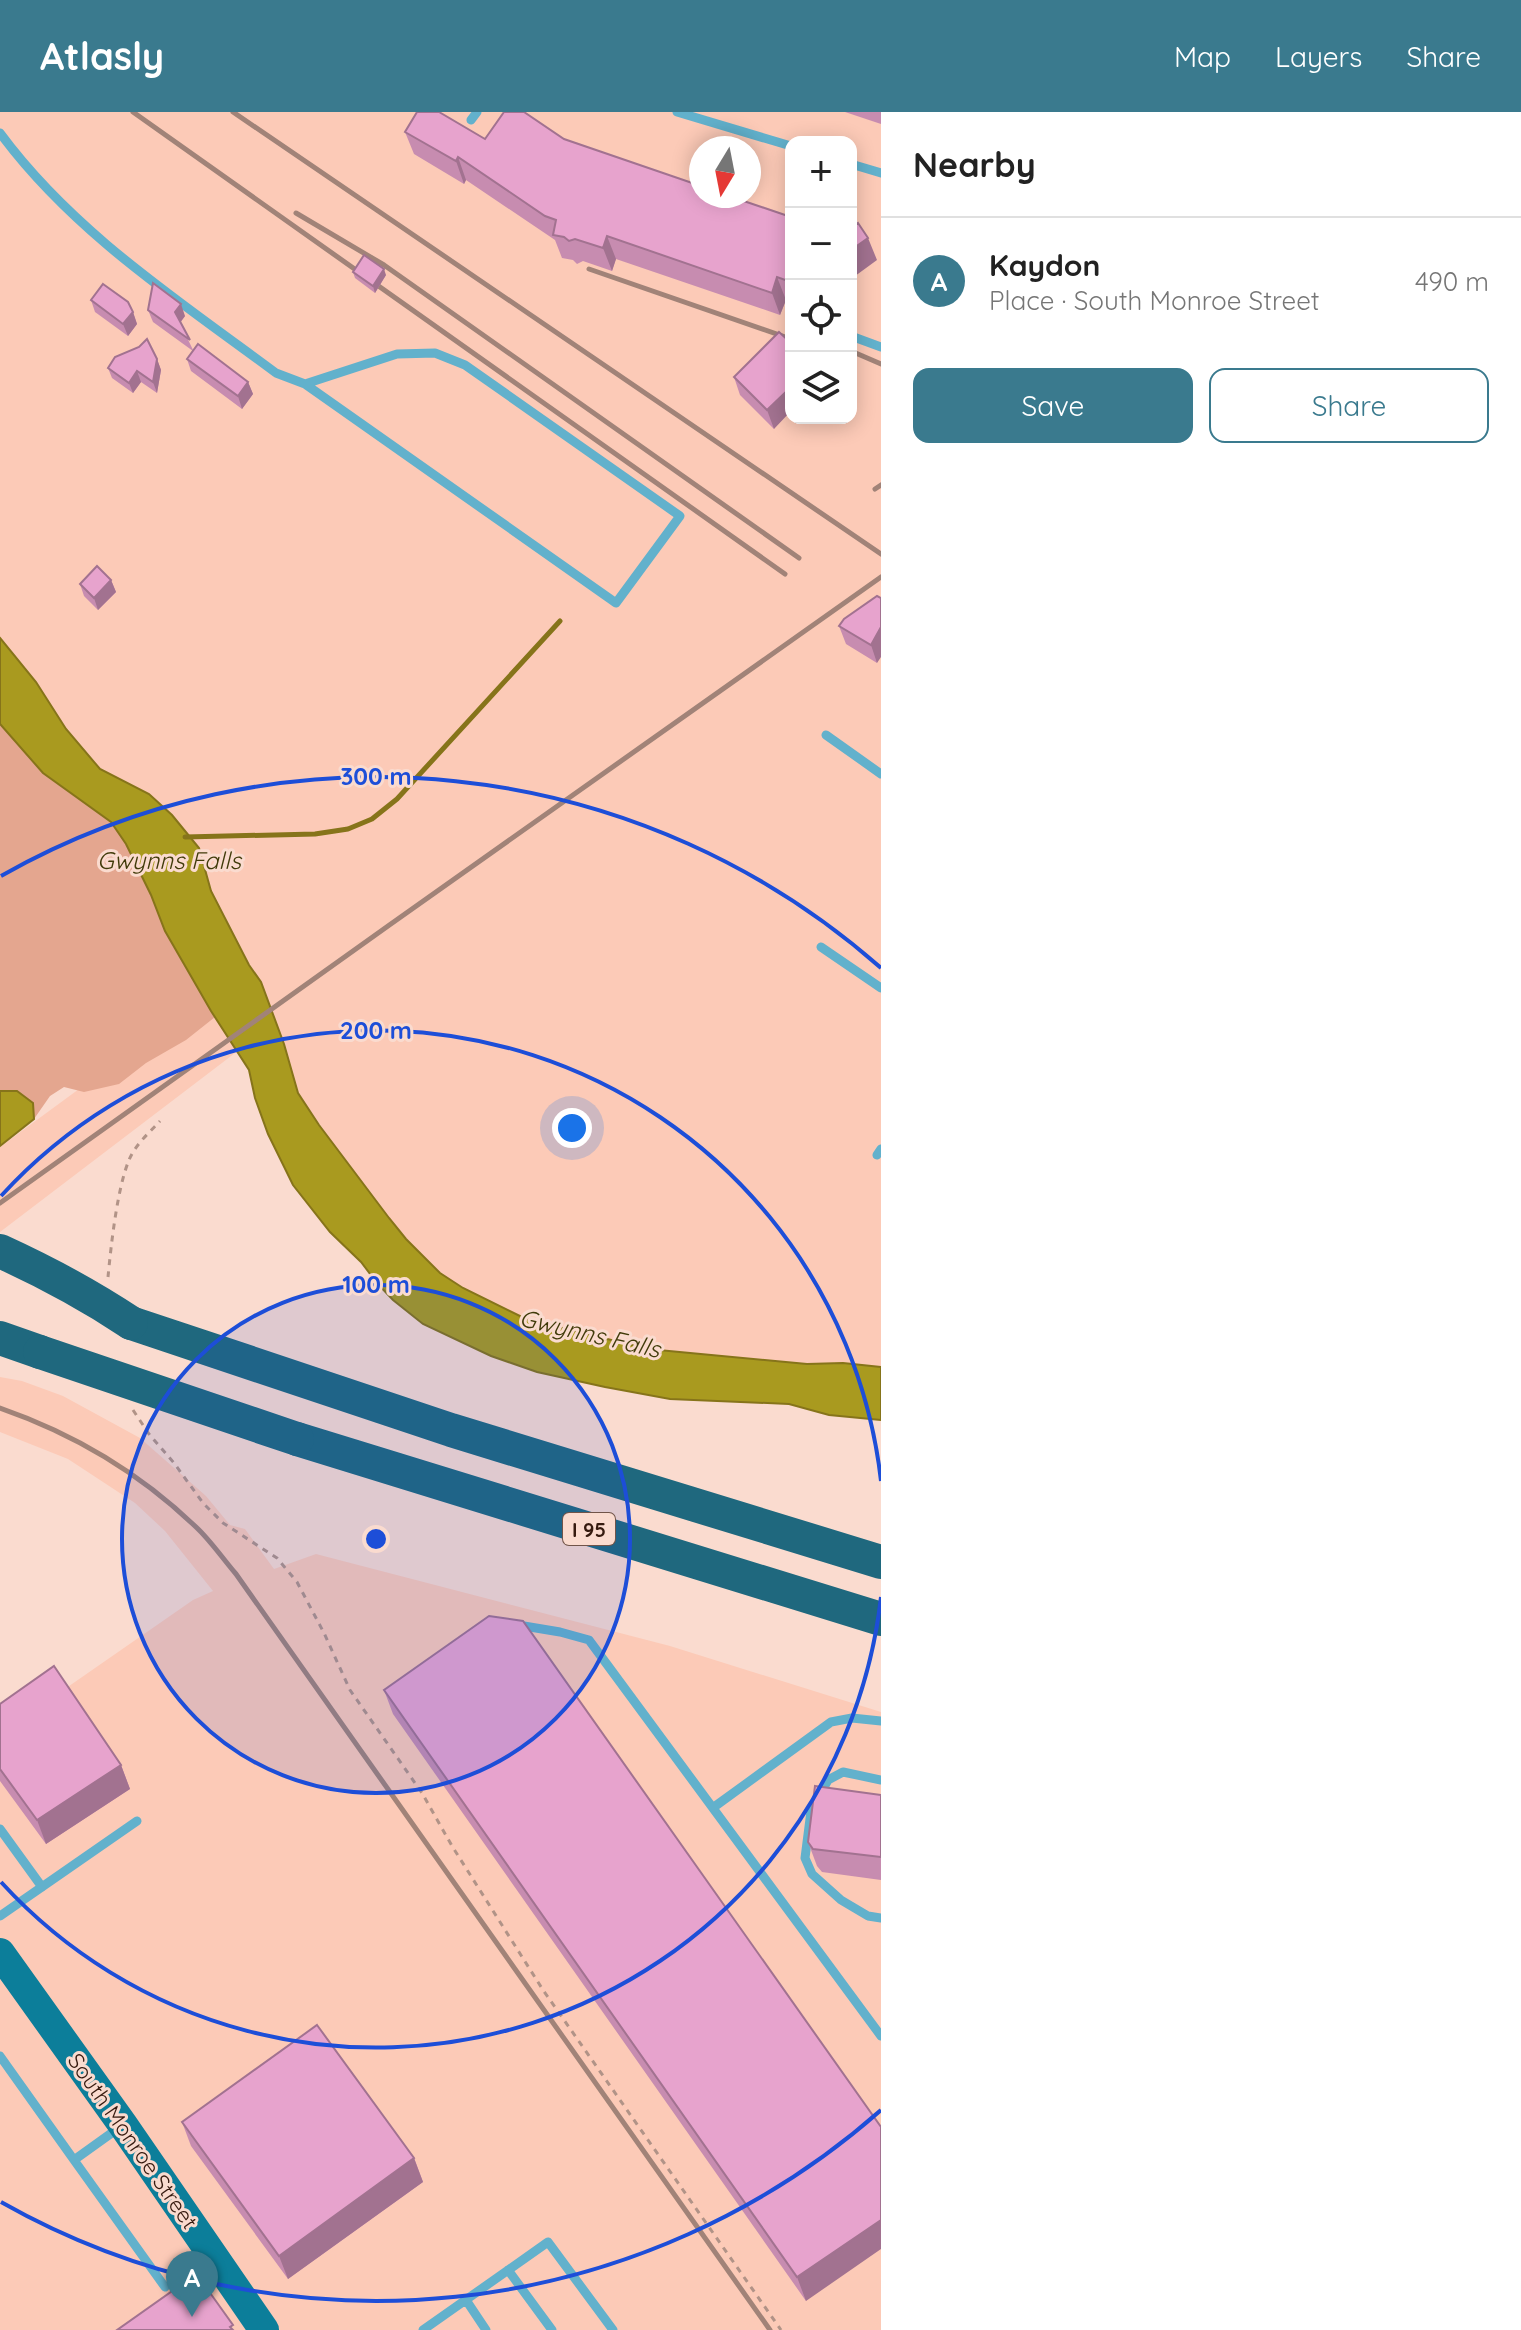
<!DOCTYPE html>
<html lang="en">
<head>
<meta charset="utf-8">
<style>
	body { margin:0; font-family:Quicksand,sans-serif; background:#f2f2f2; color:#222 }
	.controls { position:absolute; right:24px; top:24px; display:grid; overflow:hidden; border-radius:16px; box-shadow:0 4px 20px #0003 }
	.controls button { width:72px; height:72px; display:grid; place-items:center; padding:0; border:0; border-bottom:2px solid #e0e0e0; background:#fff; color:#222; font:40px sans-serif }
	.compass { position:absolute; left:689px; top:24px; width:72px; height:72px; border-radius:50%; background:#fff; box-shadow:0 4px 20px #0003; rotate:190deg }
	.you { position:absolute; left:572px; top:1016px; width:28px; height:28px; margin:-20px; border:6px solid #fff; border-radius:50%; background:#1a73e8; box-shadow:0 0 0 12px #1a73e833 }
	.badge { display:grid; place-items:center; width:52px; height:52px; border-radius:50%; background:#3a7a8e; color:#fff; font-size:26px; font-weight:700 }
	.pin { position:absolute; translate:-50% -66px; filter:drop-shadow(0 2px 4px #0008) }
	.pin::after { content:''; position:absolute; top:42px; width:28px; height:24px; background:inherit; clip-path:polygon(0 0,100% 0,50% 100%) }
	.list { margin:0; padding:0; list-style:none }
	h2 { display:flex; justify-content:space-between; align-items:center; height:104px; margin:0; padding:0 32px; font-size:34px }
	h2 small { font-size:26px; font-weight:400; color:#767676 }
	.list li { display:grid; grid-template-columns:52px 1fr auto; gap:24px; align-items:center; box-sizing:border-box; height:128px; padding:0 32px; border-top:2px solid #e0e0e0 }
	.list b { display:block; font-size:30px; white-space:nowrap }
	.list p { margin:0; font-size:26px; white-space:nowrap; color:#767676 }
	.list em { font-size:26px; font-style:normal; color:#767676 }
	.actions { display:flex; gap:16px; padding:24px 32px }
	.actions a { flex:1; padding:18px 0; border:2px solid #3a7a8e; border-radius:16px; text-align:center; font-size:28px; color:#3a7a8e }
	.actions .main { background:#3a7a8e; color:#fff }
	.icon { flex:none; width:44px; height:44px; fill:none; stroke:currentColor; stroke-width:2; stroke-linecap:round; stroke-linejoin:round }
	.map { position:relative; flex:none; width:881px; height:2218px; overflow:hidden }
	header { display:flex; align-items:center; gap:48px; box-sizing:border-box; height:112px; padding:0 40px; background:#3a7a8e; color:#fff }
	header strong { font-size:38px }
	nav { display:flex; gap:44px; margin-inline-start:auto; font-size:28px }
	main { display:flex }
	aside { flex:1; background:#fff }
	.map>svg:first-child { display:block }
</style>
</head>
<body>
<header>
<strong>Atlasly</strong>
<nav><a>Map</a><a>Layers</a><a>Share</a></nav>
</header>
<main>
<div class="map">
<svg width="881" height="2218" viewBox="0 0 881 2218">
	<rect width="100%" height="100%" fill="#fadbcf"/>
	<path fill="#fccab7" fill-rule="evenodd" d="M0,0H881V1255L843,1251L807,1252L648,1237L526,1207L463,1176L440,1161L406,1127L360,1070L298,981L284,933L239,938L0,1120V1035L248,853L211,779L199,736L172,703L149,682L100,657L66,617L36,570L0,526ZM791,30H851V306H791ZM701,36H749V84H701Z
		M0,1265L22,1269L63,1284L140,1326L206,1384L230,1413L245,1417L274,1457L316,1442L670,1534L881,1600V2218H0V1622L193,1488L213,1479L165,1419L135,1391L68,1347L0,1320Z"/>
	<path fill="#e4a68f" d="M0,612L43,661L111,710L126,732L151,783L165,819L215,905L186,928L146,951L119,972L84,980L64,975L50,984L34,1007L33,991L17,979H0Z"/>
	<path fill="#a99a1f" stroke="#86741a" stroke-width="2" d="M0,526L36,570L66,617L100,657L149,682L172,703L199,736L211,779L249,853L261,870L284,932L298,981L319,1013L389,1106L406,1127L440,1161L463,1176L526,1207L648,1237L807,1252L843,1251L881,1255V1308L829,1303L789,1292L670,1287L605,1275L537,1260L491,1244L423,1212L393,1188L377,1171L361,1150L330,1120L293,1073L268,1022L255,986L249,958L211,899L165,819L151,783L126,732L111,710L43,661L0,612Z
		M0,979H17L33,991L34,1007L0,1034Z"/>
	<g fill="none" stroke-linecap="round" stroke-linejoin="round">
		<path stroke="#86741a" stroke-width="5" d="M185,725L315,722L348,717L372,707L397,687L560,509"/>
		<path stroke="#b19387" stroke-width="3" stroke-dasharray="6 6" stroke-linecap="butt" d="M108,1165C111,1134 117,1077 129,1048C135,1033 149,1021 160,1009
			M133,1298L149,1322L174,1351L203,1391L223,1411L277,1446L297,1470L324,1521L350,1578L422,1681L452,1734L543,1878L781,2218"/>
		<path stroke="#62b1cc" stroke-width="9" d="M677,0L791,34
			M471,8L477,0
			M0,21C73,120 178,188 276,261L305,272L616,491L680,404L465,253L435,241L397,242L305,272
			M851,52L881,61
			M851,224L881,235
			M826,623L881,662
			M821,835L881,876
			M877,1043L881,1037
			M518,1513L560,1520L589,1528L881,1924
			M881,1668L843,1660L828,1668L811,1699L805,1746L812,1762L841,1788L868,1804L881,1806
			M714,1695L831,1610L852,1606L881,1609
			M0,1717L42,1775
			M0,1804L137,1709
			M0,1944L74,2048L120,2015
			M74,2048L165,2175
			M508,2158L552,2218
			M466,2188L486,2218
			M423,2218L548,2130L613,2218"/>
		<path stroke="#0c7e9a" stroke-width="30" d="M0,1841L123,2013L264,2218"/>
		<path stroke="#1f687e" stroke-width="34" d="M131,1211L451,1318L881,1450
			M0,1226L40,1240
			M297,1327L881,1507"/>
		<path stroke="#a18378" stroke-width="5" d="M133,0L785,462
			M233,0L881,442
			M296,101L384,153L799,446
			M589,157L791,227
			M851,239L881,252
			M875,377L881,373
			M0,1091L388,814L881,465
			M0,1296C75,1322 139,1360 196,1415C211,1429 223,1447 236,1462L770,2218"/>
		<path stroke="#1f687e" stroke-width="34" d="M0,1139C46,1160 89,1183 131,1211
			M40,1240L297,1327"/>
	</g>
	<path fill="#c78cb0" d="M845,0H881V12Z
		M405,20L485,27H564L791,105V190L786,188L780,203L616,147L612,159L583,149L577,152L573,148L562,146L555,128L466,68L464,72L414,42Z
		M353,160L386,163L375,181L355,166Z
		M91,188L133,200L137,212L128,224L95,200Z
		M148,198L185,204L180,211L193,238L248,270L253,282L242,297L191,259L187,247L193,239L153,210Z
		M791,231L774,317L740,283L734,265Z
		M157,247L161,258L157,281L141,270L133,281L112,266L108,256Z
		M111,468L116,480L98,498L84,484L80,472Z
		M877,484V551L846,532L839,514Z
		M384,1578L881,2015L806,2189L393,1602Z
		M0,1592L121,1653L130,1677L46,1732L0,1669Z
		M881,1683V1768L822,1760L817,1754L808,1730Z
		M182,2010L414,2046L423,2070L288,2167L191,2034Z"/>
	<path fill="#a27290" d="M458,45L466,68L464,72L456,49Z
		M607,124L616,147L612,159L603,136Z
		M868,126L877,148L851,167V138Z
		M384,157L386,163L375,181L373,174Z
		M777,165L786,188L780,203L772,181Z
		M181,192L185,204L179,212L175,200Z
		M133,200L137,212L128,224L123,212Z
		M157,247L161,258L157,281L153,270Z
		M137,259L141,270L133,281L129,271Z
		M248,270L253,282L242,297L238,284Z
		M791,275V299L774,317L767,298Z
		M111,468L116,480L98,498L94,486Z
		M881,515V545L877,551L871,533Z
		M121,1653L130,1677L46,1732L37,1708Z
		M414,2046L423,2070L288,2167L279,2144Z
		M881,2108V2137L806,2189L797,2165Z"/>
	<path fill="#e7a3cd" stroke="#a27290" stroke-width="2" d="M417,0H439L485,27L504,0H524L564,27L701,74V84H729L791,105V170L777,165L772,181L607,124L603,136L575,127L569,129L564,125L553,123L556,108L545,104L458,45L456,49L405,20Z
		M858,111L868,126L851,138V116Z
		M364,143L384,157L373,174L353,160Z
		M153,171L181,192L175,200L190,228L148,198Z
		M103,172L128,190L133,200L123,212L91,188Z
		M779,220L791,231V275L767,298L734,265Z
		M147,227L157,247L153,270L137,259L129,271L108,256L115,245L139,235Z
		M198,232L248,270L238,284L187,247Z
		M97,454L111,468L94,486L80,472Z
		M877,484L881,486V515L871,533L839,514L844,507Z
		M489,1504L523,1509L881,2015V2108L797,2165L384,1578Z
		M54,1554L121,1653L37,1708L0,1657V1592Z
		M815,1674L881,1683V1745L813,1737L808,1730Z
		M317,1913L414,2046L279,2144L182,2010Z
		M192,2165L201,2177L205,2174L208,2178L233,2213L230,2215L233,2218H117Z"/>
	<circle cx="376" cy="1427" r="254" fill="#1d4ed8" fill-opacity=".12"/>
	<g fill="none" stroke="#1d4ed8" stroke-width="4">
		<circle cx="376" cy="1427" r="254"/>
		<path d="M881 1485A508 508 0 0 1 1 1770M1 1084A508 508 0 0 1 881 1369"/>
		<path d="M881 1998A762 762 0 0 1 1 2090M1 764A762 762 0 0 1 881 856"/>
	</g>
	<g text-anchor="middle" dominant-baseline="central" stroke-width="6" stroke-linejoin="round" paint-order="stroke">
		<rect fill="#fadbcf" stroke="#715449" stroke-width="2" x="563" y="1401" width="52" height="32" rx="6"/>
		<g font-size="20" font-weight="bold" fill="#361a0f">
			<text x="589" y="1417">I 95</text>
		</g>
		<g font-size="22" fill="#361a0f" stroke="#fadbcf">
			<text transform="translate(133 2029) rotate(55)">South Monroe Street</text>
		</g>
		<g font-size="24" font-style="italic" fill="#413b0a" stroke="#fadbcf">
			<text x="169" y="748">Gwynns Falls</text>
			<text transform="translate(590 1221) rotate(13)">Gwynns Falls</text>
		</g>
	</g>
	<circle cx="376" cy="1427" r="12" fill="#1d4ed8" stroke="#fadbcf" stroke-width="4"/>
	<g font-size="24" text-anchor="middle" font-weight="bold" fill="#1d4ed8" stroke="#fadbcf" stroke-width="6" stroke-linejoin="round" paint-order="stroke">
		<text x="376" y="673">300 m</text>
		<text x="376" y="927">200 m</text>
		<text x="376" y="1181">100 m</text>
	</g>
</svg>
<div class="controls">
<button>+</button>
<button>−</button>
<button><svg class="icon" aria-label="locate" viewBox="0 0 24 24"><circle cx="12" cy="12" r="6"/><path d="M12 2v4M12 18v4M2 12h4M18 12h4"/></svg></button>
<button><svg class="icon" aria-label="layers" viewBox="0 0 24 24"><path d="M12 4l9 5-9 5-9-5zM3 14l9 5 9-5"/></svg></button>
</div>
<svg class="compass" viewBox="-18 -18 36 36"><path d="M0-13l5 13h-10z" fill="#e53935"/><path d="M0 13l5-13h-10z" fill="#767676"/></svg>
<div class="you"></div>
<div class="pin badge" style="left:192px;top:2205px">A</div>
</div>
<aside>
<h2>Nearby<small></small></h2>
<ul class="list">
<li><span class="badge">A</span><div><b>Kaydon</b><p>Place · South Monroe Street</p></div><em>490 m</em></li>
</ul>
<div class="actions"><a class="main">Save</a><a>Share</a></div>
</aside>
</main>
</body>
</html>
